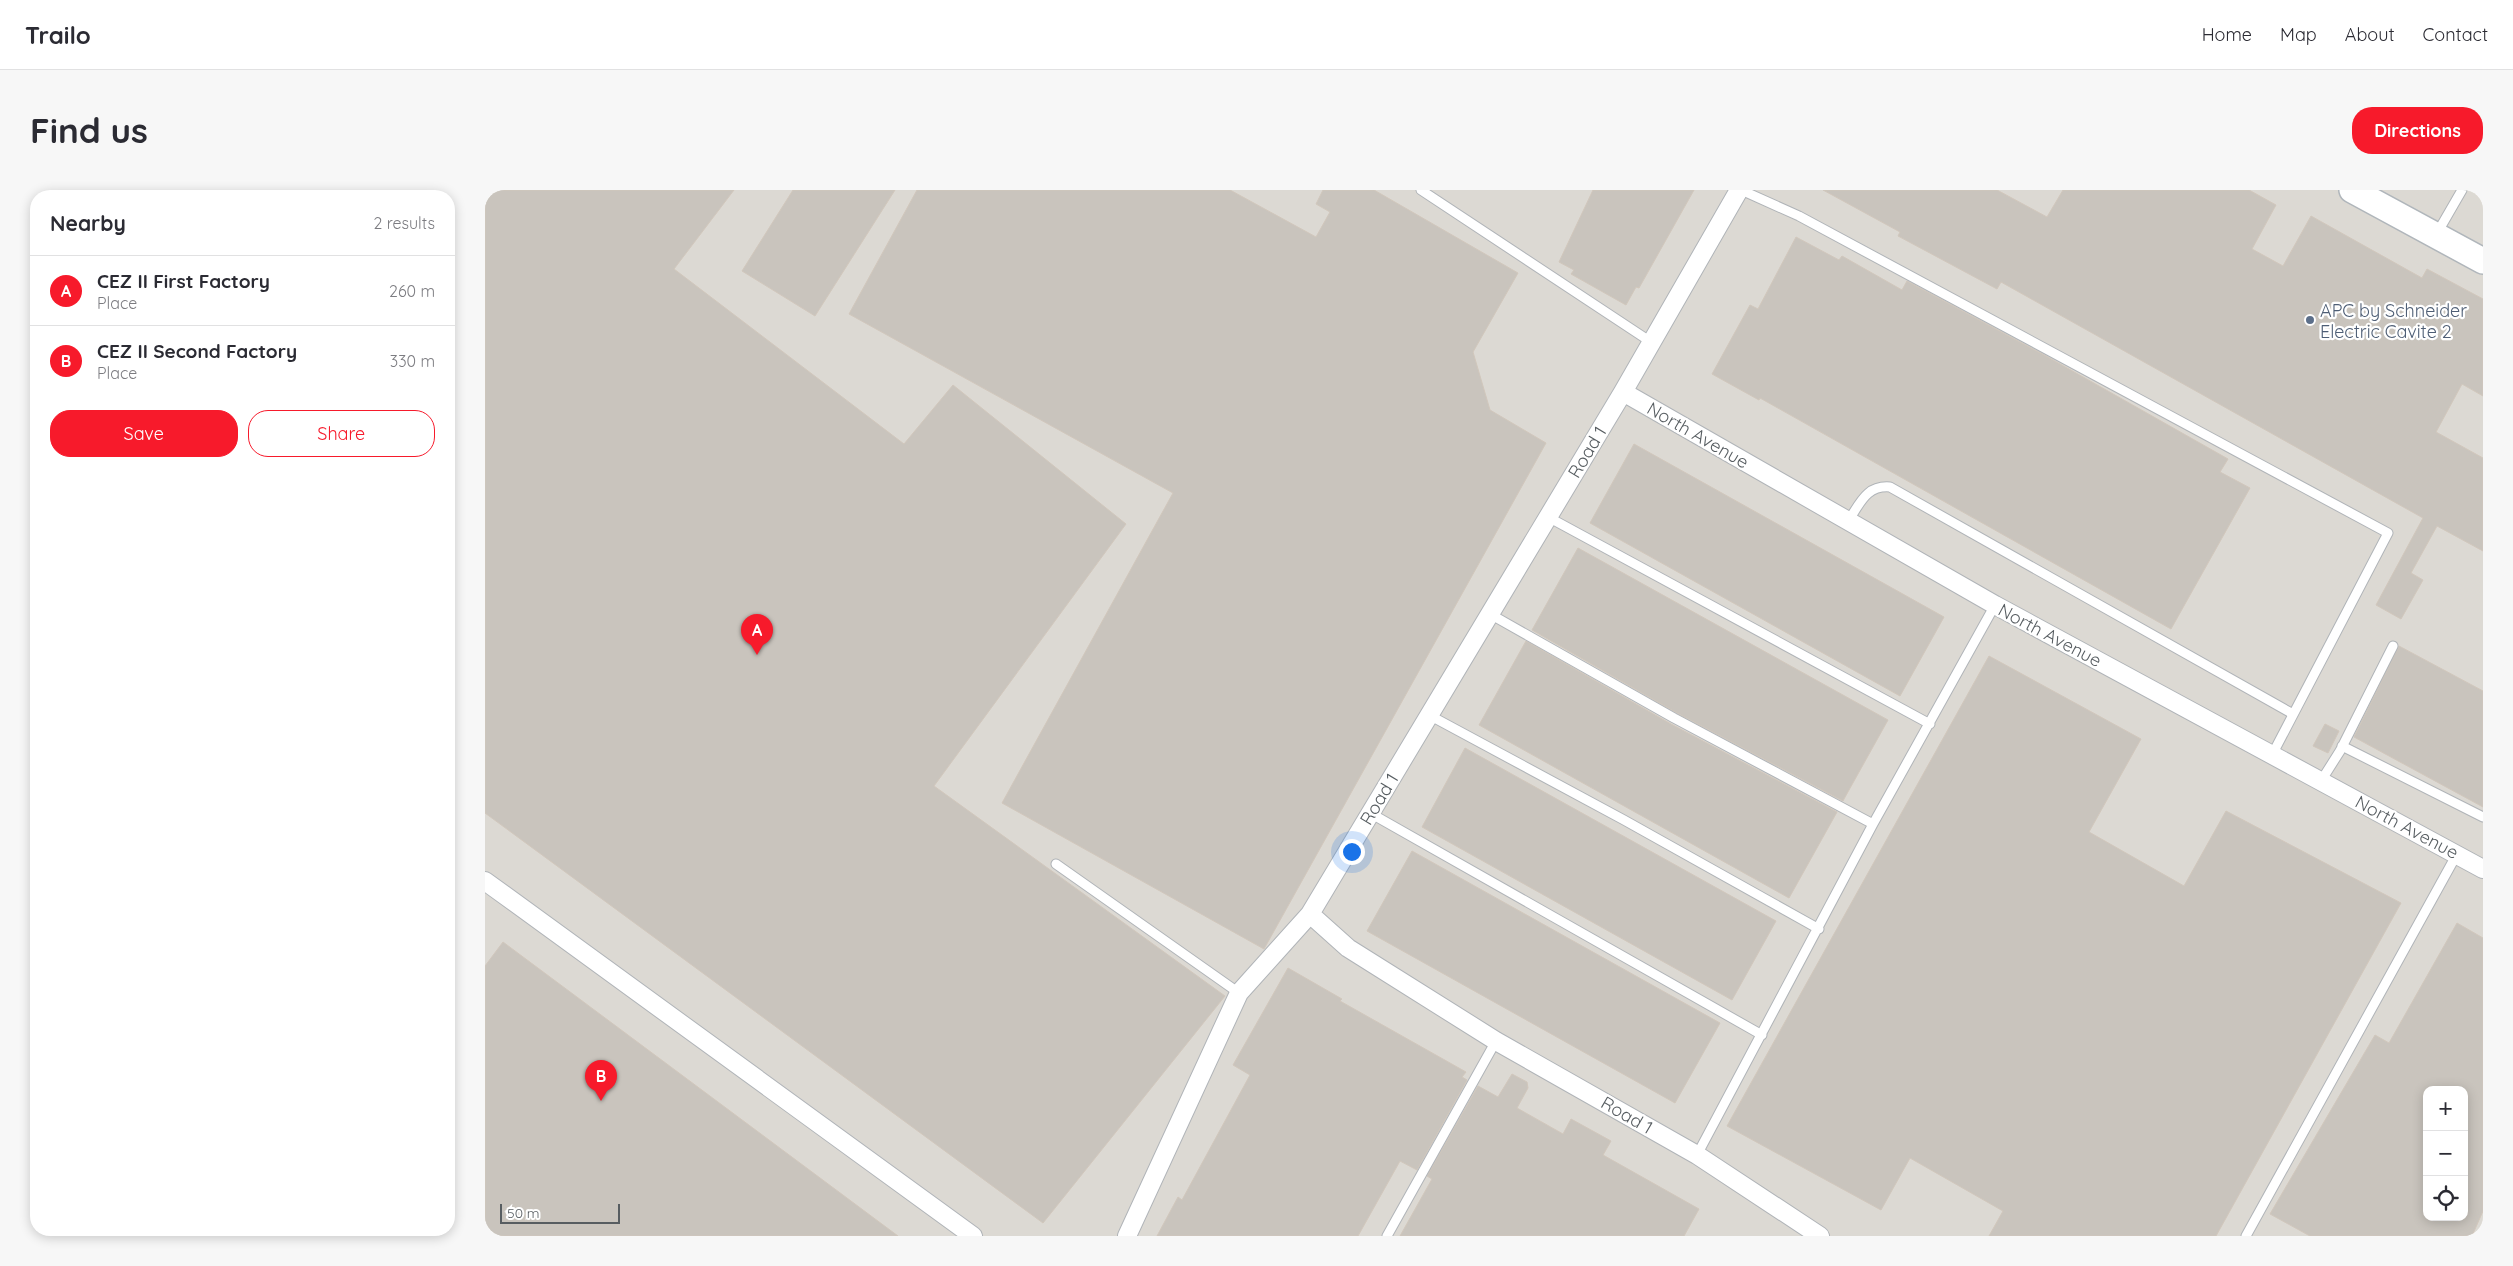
<!DOCTYPE html>
<html lang="en">
<head>
<meta charset="utf-8">
<style>
	body { margin:0; font-family:Quicksand,sans-serif; background:#f7f7f7; color:#2b2b33 }
	.controls { position:absolute; right:15px; bottom:15px; display:grid; overflow:hidden; border-radius:10px; box-shadow:0 2px 12px #0003 }
	.controls button { width:45px; height:45px; display:grid; place-items:center; padding:0; border:0; border-bottom:1px solid #e1e1e2; background:#fff; color:#2b2b33; font:25px sans-serif }
	.scale { position:absolute; left:15px; bottom:12px; width:120px; box-sizing:border-box; padding-left:5px; border:2px solid #575d61; border-top:0; font-size:14px; line-height:18px; white-space:nowrap; color:#575d61; -webkit-text-stroke:4px #fff; paint-order:stroke }
	.you { position:absolute; left:866px; top:661px; width:18px; height:18px; margin:-12px; border:4px solid #fff; border-radius:50%; background:#1a73e8; box-shadow:0 0 0 8px #1a73e833 }
	.badge { display:grid; place-items:center; width:32px; height:32px; border-radius:50%; background:#f71a2b; color:#fff; font-size:16px; font-weight:700 }
	.pin { position:absolute; translate:-50% -41px; filter:drop-shadow(0 1px 2px #0008) }
	.pin::after { content:''; position:absolute; top:26px; width:18px; height:15px; background:inherit; clip-path:polygon(0 0,100% 0,50% 100%) }
	.list { margin:0; padding:0; list-style:none }
	h2 { display:flex; justify-content:space-between; align-items:center; height:65px; margin:0; padding:0 20px; font-size:21px }
	h2 small { font-size:16px; font-weight:400; color:#7c7c81 }
	.list li { display:grid; grid-template-columns:32px 1fr auto; gap:15px; align-items:center; box-sizing:border-box; height:70px; padding:0 20px; border-top:1px solid #e1e1e2 }
	.list b { display:block; font-size:19px; white-space:nowrap }
	.list p { margin:0; font-size:16px; white-space:nowrap; color:#7c7c81 }
	.list em { font-size:16px; font-style:normal; color:#7c7c81 }
	.actions { display:flex; gap:10px; padding:15px 20px }
	.actions a { flex:1; padding:11px 0; border:1px solid #f71a2b; border-radius:20px; text-align:center; font-size:18px; color:#f71a2b }
	.actions .main { background:#f71a2b; color:#fff }
	.icon { flex:none; width:28px; height:28px; fill:none; stroke:currentColor; stroke-width:2; stroke-linecap:round; stroke-linejoin:round }
	.map { position:relative; flex:none; width:1998px; height:1046px; overflow:hidden; border-radius:20px }
	header { display:flex; align-items:center; gap:30px; box-sizing:border-box; height:70px; padding:0 25px; background:#fff; border-bottom:1px solid #e1e1e2 }
	header strong { font-size:24px }
	nav { display:flex; gap:28px; margin-inline-start:auto; font-size:18px }
	.intro { display:flex; align-items:center; justify-content:space-between; box-sizing:border-box; height:120px; padding:0 30px }
	h1 { margin:0; font-size:35px }
	.button { padding:12px 22px; border-radius:20px; background:#f71a2b; color:#fff; font-size:18px; font-weight:700 }
	main { display:flex; gap:30px; padding:0 30px }
	aside { flex:1; background:#fff; border-radius:20px; box-shadow:0 2px 12px #0003 }
	.map>svg:first-child { display:block }
</style>
</head>
<body>
<header>
<strong>Trailo</strong>
<nav><a>Home</a><a>Map</a><a>About</a><a>Contact</a></nav>
</header>
<div class="intro"><h1>Find us</h1><a class="button">Directions</a></div>
<main>
<aside>
<h2>Nearby<small>2 results</small></h2>
<ul class="list">
<li><span class="badge">A</span><div><b>CEZ II First Factory</b><p>Place</p></div><em>260 m</em></li>
<li><span class="badge">B</span><div><b>CEZ II Second Factory</b><p>Place</p></div><em>330 m</em></li>
</ul>
<div class="actions"><a class="main">Save</a><a>Share</a></div>
</aside>
<div class="map">
<svg width="1998" height="1046" viewBox="0 0 1998 1046">
	<rect width="100%" height="100%" fill="#ece7de"/>
	<path fill="#dcd9d3" fill-rule="evenodd" d="M0,0H1998V1046H0ZM1942,900H1979V1027H1942Z"/>
	<path fill="#c9c4bd" stroke="#d1c7bc" fill-rule="evenodd" d="M0,0H249L189,79L419,254L468,195L641,334L449,596L740,806L558,1033L0,623Z
		M308,0H410L330,126L257,81Z
		M432,0H745L831,47L845,22L831,14L838,0H889L1033,83L988,162L1005,220L1061,253L779,759L517,613L688,303L364,124Z
		M1108,0H1209L1154,98L1151,97L1141,115L1086,84L1089,80L1074,72Z
		M1338,0H1512L1562,27L1578,0H1764L1791,15L1767,59L1798,76L1826,26L1937,88L1942,79L1998,109V206L1977,194L1951,242L1998,268V361L1952,336L1926,383L1938,390L1916,429L1891,415L1938,328L1516,92L1512,99L1413,46L1415,42Z
		M1311,47L1354,70L1357,66L1417,100L1422,91L1561,166L1743,269L1735,282L1765,298L1686,439L1275,208L1274,210L1227,184L1265,115L1273,119Z
		M1149,254L1459,427L1415,506L1105,333Z
		M1093,358L1403,530L1359,609L1358,611L1192,523L1047,440Z
		M1041,451L1186,534L1352,622L1304,708L994,535Z
		M1914,456L1998,501V617L1869,547Z
		M1504,466L1656,549L1604,642L1699,696L1741,621L1916,713L1731,1046H1504L1518,1021L1425,968L1396,1020L1242,936Z
		M1840,534L1854,541L1843,563L1828,556Z
		M980,558L1291,731L1247,810L937,637Z
		M927,661L1235,833L1190,913L882,741Z
		M1972,733L1998,748V1021L1987,1046H1825L1785,1024L1890,845L1904,853ZM1942,900H1979V1027H1942Z
		M18,752L413,1046H0V776Z
		M803,778L857,809L855,811L981,882L977,887L982,890L932,980L915,971L873,1046H672L693,1007L697,1010L765,885L748,875Z
		M1027,884L1042,892L1043,898L1032,918L1078,944L1086,929L1126,951L1118,965L1214,1019L1199,1046H915L947,989L942,986L993,896L1013,907Z"/>
	<g fill="none" stroke-linecap="round" stroke-linejoin="round">
		<g stroke="#b0b4b8" stroke-width="11">
			<path id="lane" d="M936,0L1166,152
				M1256,0L1314,26L1903,343L1787,565
				M1951,45L1977,0
				M1063,327L1445,534
				M1363,331C1375,314 1381,295 1405,297L1808,524
				M1005,424L1189,528L1388,634
				M944,525L1139,630L1334,739
				M1857,556L1998,627
				M1836,591L1855,561L1908,456
				M885,623L1277,845
				M571,674L754,803
				M1212,965L1388,634L1510,415
				M902,1046L1011,851
				M1761,1046L1972,664
				M1998,1046V1045"/>
		</g>
		<g stroke="#b0b4b8" stroke-width="20">
			<path id="street" d="M1138,202L1510,415L1998,679
				M0,691L488,1046
				M825,724L863,758L1011,851L1212,965L1335,1046
				M642,1046L754,803L825,724L1138,202L1254,0"/>
		</g>
		<g stroke="#b0b6bb" stroke-width="28">
			<path id="secondary" d="M1867,0L1998,71"/>
		</g>
		<use href="#lane" stroke="#fff" stroke-width="9"/>
		<use href="#street" stroke="#fff" stroke-width="18"/>
		<use href="#secondary" stroke="#fff" stroke-width="25"/>
	</g>
	<circle fill="#5c6f8a" stroke="#fff" stroke-width="2" cx="1825" cy="130" r="5"/>
	<g text-anchor="middle" dominant-baseline="central" stroke-width="4.5" stroke-linejoin="round" paint-order="stroke">
		<g font-size="18" fill="#4e5e75" stroke="#fff" text-anchor="start">
			<text x="1835" y="120">APC by Schneider<tspan x="1835" dy="21">Electric Cavite 2</tspan></text>
		</g>
		<g font-size="18" fill="#575d61" stroke="#fff">
			<text transform="translate(1213 245) rotate(30)">North Avenue</text>
			<text transform="translate(1102 262) rotate(-59)">Road 1</text>
			<text transform="translate(1565 445) rotate(28)">North Avenue</text>
			<text transform="translate(894 609) rotate(-59)">Road 1</text>
			<text transform="translate(1922 637) rotate(28)">North Avenue</text>
			<text transform="translate(1142 925) rotate(30)">Road 1</text>
		</g>
	</g>
</svg>
<div class="controls">
<button>+</button>
<button>−</button>
<button><svg class="icon" aria-label="locate" viewBox="0 0 24 24"><circle cx="12" cy="12" r="6"/><path d="M12 2v4M12 18v4M2 12h4M18 12h4"/></svg></button>
</div>
<div class="scale">50 m</div>
<div class="you"></div>
<div class="pin badge" style="left:272px;top:465px">A</div>
<div class="pin badge" style="left:116px;top:911px">B</div>
</div>
</main>
</body>
</html>
